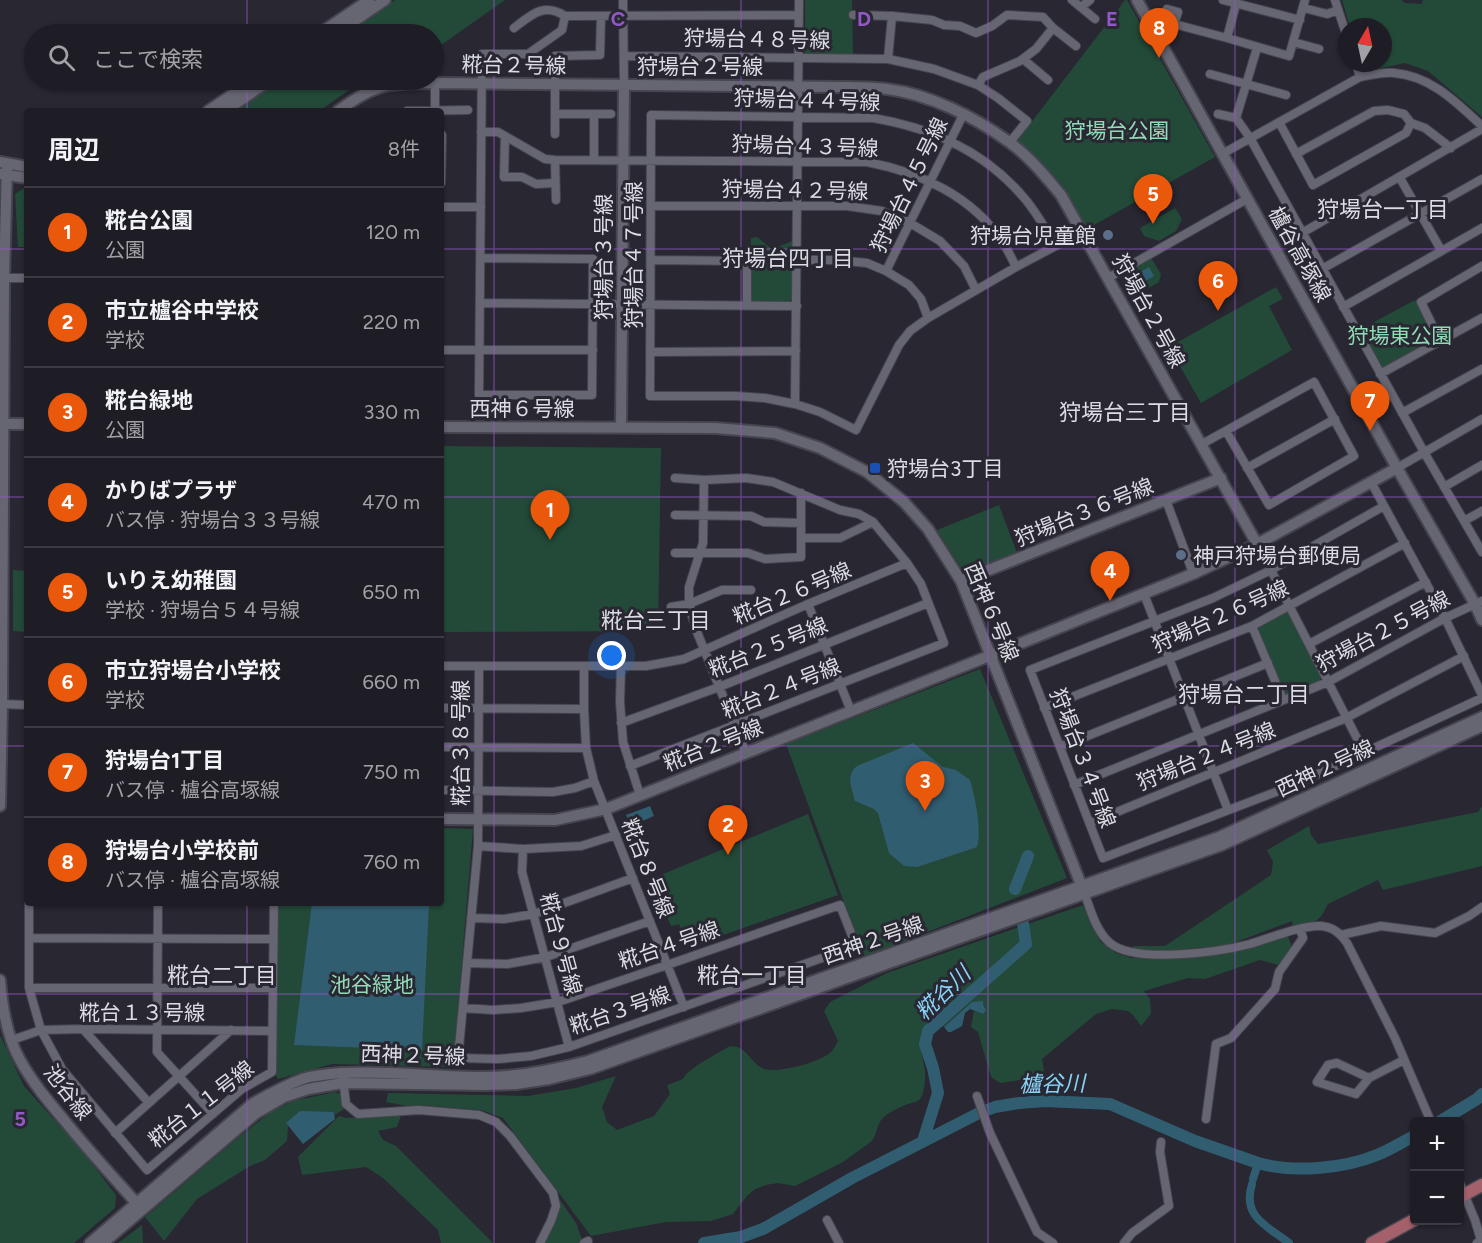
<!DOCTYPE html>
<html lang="ja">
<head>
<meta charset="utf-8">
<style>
	body { margin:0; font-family:Figtree,"Noto Sans JP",sans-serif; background:#2b2a32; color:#f1f3f6 }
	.controls { position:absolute; right:18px; bottom:18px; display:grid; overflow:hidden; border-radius:6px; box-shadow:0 2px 4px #0004 }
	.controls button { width:54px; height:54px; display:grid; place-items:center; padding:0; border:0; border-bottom:2px solid #3c3b43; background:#1e1d26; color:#f1f3f6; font:30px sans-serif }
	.compass { position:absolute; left:1338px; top:18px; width:54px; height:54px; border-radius:50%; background:#1e1d26; box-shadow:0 2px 4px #0004; rotate:9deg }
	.you { position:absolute; left:612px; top:656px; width:21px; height:21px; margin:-15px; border:4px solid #fff; border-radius:50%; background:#1a73e8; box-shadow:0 0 0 9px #1a73e833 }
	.badge { display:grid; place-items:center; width:39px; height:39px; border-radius:50%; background:#ea580c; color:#fff; font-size:20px; font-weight:700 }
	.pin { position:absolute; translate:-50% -50px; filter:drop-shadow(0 2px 3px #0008) }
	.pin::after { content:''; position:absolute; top:32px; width:21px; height:18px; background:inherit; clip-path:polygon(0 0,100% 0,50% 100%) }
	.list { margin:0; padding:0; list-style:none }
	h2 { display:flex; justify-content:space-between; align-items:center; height:78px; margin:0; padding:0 24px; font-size:26px }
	h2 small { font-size:20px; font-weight:400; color:#a1a2a7 }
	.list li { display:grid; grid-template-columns:39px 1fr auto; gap:18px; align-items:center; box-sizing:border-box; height:90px; padding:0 24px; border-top:2px solid #3c3b43 }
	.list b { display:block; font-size:22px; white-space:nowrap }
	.list p { margin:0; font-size:20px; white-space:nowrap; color:#a1a2a7 }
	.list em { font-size:20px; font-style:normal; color:#a1a2a7 }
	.icon { flex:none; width:33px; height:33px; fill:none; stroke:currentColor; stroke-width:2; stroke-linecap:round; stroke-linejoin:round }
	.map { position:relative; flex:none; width:1482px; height:1243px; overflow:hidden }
	.search { position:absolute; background:#1e1d26; box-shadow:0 2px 4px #0004; left:24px; top:24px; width:420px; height:66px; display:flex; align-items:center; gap:15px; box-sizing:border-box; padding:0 21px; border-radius:33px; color:#a1a2a7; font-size:22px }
	.panel { position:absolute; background:#1e1d26; box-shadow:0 2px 4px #0004; left:24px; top:108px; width:420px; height:798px; border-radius:6px }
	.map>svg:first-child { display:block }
</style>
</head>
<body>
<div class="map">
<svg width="1482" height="1243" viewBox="0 0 1482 1243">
	<rect width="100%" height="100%" fill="#282732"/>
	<path fill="#234a38" d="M395,0H505L434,50V34H345Z
		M805,0H852L853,55L805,53Z
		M1125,0H1127L1215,157L1087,229L1061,184L1017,141Z
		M1342,0H1401L1405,3L1422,4L1423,0H1482V117L1428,71L1405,63L1363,72L1361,63H1383V27H1350Z
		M280,80H376L352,88L319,111H234Z
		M27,186V247H18L15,194Z
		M1175,208L1182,219L1176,231L1159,241L1144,236L1140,228Z
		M757,237L772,249L795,240L794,297L788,302H754L749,299L751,238Z
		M1151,258L1161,274L1159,282L1133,297L1120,276Z
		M1276,287L1283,299L1269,306L1292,350L1201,403L1169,347Z
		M1415,300L1438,341L1384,370L1361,329Z
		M441,446L661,448L658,631L441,632Z
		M999,505L1017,553L964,572L937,530Z
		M13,570L27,571V632L13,631Z
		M1286,612L1289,613L1321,677L1320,681L1289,694L1285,693L1258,630V626Z
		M980,669L1067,878L865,956L842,897L786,744Z
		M1482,806V866L1383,890L1378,880L1328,904L1322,915L1316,921L1293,926L1292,921L1228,945L1175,950H1133V946H1165L1271,875L1273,862L1267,850L1309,826L1311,835L1318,844L1478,812Z
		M808,814L838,895L688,947L679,924L671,926L651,879Z
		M441,828L473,829L453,1067L332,1064L278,1079L276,1075L277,903H441Z
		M1083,905L1101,942L1114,952L1131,958L1199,956L1240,951L1288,936L1292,947L1279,965L1260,960L1205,979L1188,978L1144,991L1150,999L1151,1014L1141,1026L1133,1015L1128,1011L1112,1009L1096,1014L1042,1059L1045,1076L1000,1083L991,1077L978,1032L971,1027L974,1011L983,1014L972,1002L944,1027L936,1021C915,1034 921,1046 924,1065C926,1073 925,1085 923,1093C920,1103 913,1102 905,1105C898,1108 890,1112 885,1116C876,1123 878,1133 872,1141L843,1162L795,1186L778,1183L766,1185L755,1189L747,1196L733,1214L711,1221L666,1222L591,1236L503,1118L481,1110L421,1105L407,1106L386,1102L388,1093L528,1096L576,1088L616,1076L602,1107L607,1122L617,1130L654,1116L670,1094L667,1085L683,1079L686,1074L699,1064L728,1047C744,1042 749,1061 762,1068C775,1075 819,1062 830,1053C833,1050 836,1045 838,1041L824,1011L830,1002L887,973Z
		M0,1035L24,1086L84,1153L116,1195L115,1208L74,1243H0Z
		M335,1092L340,1094L344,1109L335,1115L334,1112L287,1123L288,1125L287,1141L265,1160L250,1166L197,1199L164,1241L145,1217L240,1136L271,1112L293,1101Z
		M401,1115L397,1127L378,1131L383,1140L396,1146L493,1243H441L438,1230L383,1178L366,1167L302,1175L298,1157L339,1116L346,1118Z
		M557,1199L560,1200L576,1223L583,1242L582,1243H543Z
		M142,1225L143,1243H118Z"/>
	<path fill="#315d71" d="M1149,267L1154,276L1131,289L1126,280Z
		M913,743L943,767L956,770L970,780C975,797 982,830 977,847L917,867L904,866L889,853L878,813L874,809L855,801C852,788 845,776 857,766Z
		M650,806L654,816L631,826L626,815Z
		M312,903H429L422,1050L294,1045Z
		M983,1001V1005L986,1010L983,1014L970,1009L965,1013L962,1026L951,1032H948L944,1027L972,1002Z
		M300,1111L334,1112L335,1119L303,1144L286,1123Z"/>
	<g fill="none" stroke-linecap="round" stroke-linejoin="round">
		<path stroke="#315d71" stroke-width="8" d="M1253,1179L1258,1163
			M1252,1184C1242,1217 1266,1225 1289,1243"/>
		<path stroke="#315d71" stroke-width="12" d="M1015,889L1028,856
			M1439,1122L1477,1099L1482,1094
			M923,1141L938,1093L933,1068L925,1044L928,1031L1026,944L1023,923
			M704,1243L741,1237L763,1229L852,1178L979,1113L995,1107L1019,1103L1045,1101L1110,1104L1195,1141L1258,1163C1293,1173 1343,1169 1377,1155C1390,1150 1402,1142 1414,1136"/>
		<g stroke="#46454e" stroke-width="10">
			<path id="street" d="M623,0L624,85
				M1072,0L1095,19
				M1223,0L1300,20
				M1335,0L1347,37
				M1236,4L1227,38L1289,56L1305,0
				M1081,7L1090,0
				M1304,8L1327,14L1338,10
				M1167,9L1178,12L1174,24L1227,38
				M853,15L892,16L932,20L944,25L960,26L976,33L992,26L1007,15L1043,17L1053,28L1076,46
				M514,28C531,15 544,2 565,16
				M1293,42L1319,49
				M1257,48L1236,118L1250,138L1424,452L1482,552
				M624,56L888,59L934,69L978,85L998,98L1027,121L1010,142
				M888,59L892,16
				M1023,59L1048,80
				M1356,63L1360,77
				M1210,74L1286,95
				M435,83V111
				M978,85L983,77L1020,61L1036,49L1053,28
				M407,111L468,110
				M555,114H611
				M1218,114L1236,118
				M1279,122L1313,185L1406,133L1411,123
				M481,132H498L545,159L555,160L867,162C919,172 973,196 1003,243C1008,250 1012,259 1016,267
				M441,134L442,135L441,183
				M555,134V56L600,55L601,16
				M505,136L504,177H522L536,184L555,183
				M1222,154L1360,77C1371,75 1383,72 1394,73C1431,76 1456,102 1482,126
				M1296,154L1374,111L1388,110L1404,114L1411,123L1425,128L1451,148
				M555,160L556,200
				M594,160V114
				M1400,178L1441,250
				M651,206H847L882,211L910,223L940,241L964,266L976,290
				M441,207H481
				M1302,233L1482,129
				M1056,246C1046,230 1037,213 1025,199C986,152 933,128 873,118L651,115L650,396H736L765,398L795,404L820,412L856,430L899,345L910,331L928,318L1016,267L1082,232
				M481,258L593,259L592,395H479L482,54H528L562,30L565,16L799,15
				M651,260L747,261V306
				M797,260H836L867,263L886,271L909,285L921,299L928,318
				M1322,269L1482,179
				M886,271L963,115
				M4,278H27
				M1108,278L1247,199
				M480,303L797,306
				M1343,307L1482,228
				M1440,341L1421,302L1482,266
				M441,350H593
				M650,352L796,351
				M1380,374L1482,318
				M795,404L799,0
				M1402,413L1482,369
				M1202,444L1314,382L1354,456L1269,505L1226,431
				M1247,468L1335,419
				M1397,468L1482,419
				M675,478L704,480
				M1371,482L1445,618L1482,695
				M1444,487L1482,465
				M1166,500L1193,573
				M1384,506L1271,570L1213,598L1030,670L1103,858L1294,785L1482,698
				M675,515L751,516L764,522L801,523
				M1464,521L1482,511
				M801,538H840L873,522
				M675,553H748L765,559L801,557V493
				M1271,570L1364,752
				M1144,594L1228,810
				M808,604L851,711
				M671,607L689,604L722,590H751
				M1252,626L1283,700
				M1309,644L1426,582
				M441,666H646L684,659L808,604L907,563
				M584,666V709L586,748L594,781L684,1007
				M621,666L620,702L623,742L640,795
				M2,704L27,705
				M441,708L584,709
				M1044,708L1252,626L1405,543
				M621,723L719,687L928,603
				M441,747L586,748
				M1060,747L1268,663
				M630,766L944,643L921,584L907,563L873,522L859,514L840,510L773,482L746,478L704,480L703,543L689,587V604L695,627L746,753
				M1074,785L1328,682L1445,618L1482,601
				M441,790L553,792L575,788L594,781
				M1090,823L1346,718L1464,656
				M478,846L523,849L581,846L616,835
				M523,849L522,872L569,1047
				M1085,895C1091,911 1096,931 1110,943C1135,964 1219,952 1250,944C1270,938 1301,925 1321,926C1333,927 1340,933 1347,943L1395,1038L1431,1122
				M29,903V988L41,1030L62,1069L147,1170L242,1089L272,1072L274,903
				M158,903L157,1052L213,1114
				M471,918L504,919L534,914L633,878
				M1341,935L1381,926L1435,933L1469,916L1482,907
				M29,938L273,939
				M467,963L507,964L546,957L650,921
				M29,988H273
				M463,1008L493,1010L521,1008L558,1002L667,965L840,905L856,946L569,1047L531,1056L498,1059L458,1058L478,846L479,667
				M83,1029L149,1103
				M12,1040L41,1030L83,1029L272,1031
				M343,1078L346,1104L358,1114L419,1110L479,1115L496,1122L510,1136L553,1193L556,1206L551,1221L540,1243
				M1369,1078L1337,1063L1328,1065L1317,1082L1356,1094L1369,1078L1404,1060
				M977,1096L990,1133L1037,1232L1053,1243
				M1206,1119L1216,1044L1231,1038L1275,989L1279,972L1303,938L1300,929
				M115,1133L231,1030
				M1460,1184L1475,1220L1481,1240L1477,1243
				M827,1220L839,1243
				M584,1243L588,1241
				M1124,1243L1132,1233L1169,1206L1160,1152L1161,1142"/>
		</g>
		<g stroke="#46454e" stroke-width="14">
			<path id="secondary" d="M1137,0L1397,468L1475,604L1482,620
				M319,34L369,0
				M335,34L385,0
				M208,111L254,80
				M225,111L270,80
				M338,111C352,101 365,92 381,87C398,82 417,84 435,83L845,87C859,87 873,87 887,89C929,94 975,117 1009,142C1029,156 1045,176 1061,195L1257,544
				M0,162L27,167
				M1,174L27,178
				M0,424H27
				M441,427L715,428L775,433L820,448L867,472L904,502L928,529L961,581L1084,892
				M621,428L624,85
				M961,581L1221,478
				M0,806L2,704L4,278L7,164
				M441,819L555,820L606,809L989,656L1195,573L1257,544L1397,468
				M0,980C2,1006 7,1037 20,1060C32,1082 48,1101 64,1120C88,1150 114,1178 140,1207
				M90,1243L252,1104C269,1094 286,1085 305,1078C317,1075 330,1074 341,1073C389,1070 436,1077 484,1077C519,1077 553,1070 588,1061L1219,837L1482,717
				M103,1243L255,1114L284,1097L308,1089L343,1083L484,1085L516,1084L549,1079L590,1069L1222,845L1482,726"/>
		</g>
		<g stroke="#46454e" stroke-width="15">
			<path id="primary" d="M1460,1197L1482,1185
				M1372,1243L1414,1220"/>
		</g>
		<use href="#street" stroke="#666572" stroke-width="8"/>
		<use href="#secondary" stroke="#666572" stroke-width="10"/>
		<use href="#primary" stroke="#a4616c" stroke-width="12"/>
	</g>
	<path fill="none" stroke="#9358c8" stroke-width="1.5" stroke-opacity="0.55" d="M247,0V34M494,0V1243M741,0V1243M988,0V1243M1235,0V1243M247,80V111M0,249H27M441,249H1482M0,497H27M441,497H1482M0,746H27M441,746H1482M247,903V1243M0,994H1482"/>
	<g fill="#5c6f8a" stroke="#282732" stroke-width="2">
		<circle cx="1108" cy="235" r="6"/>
		<circle cx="1181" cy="555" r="6"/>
	</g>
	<rect fill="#1a4fb4" stroke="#282732" stroke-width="2" x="869" y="462" width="12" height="12" rx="3"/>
	<g text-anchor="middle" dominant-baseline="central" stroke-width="6" stroke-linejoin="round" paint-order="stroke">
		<g font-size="21" fill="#dcdce3" stroke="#282732">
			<text transform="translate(757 39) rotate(1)">狩場台４８号線</text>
			<text transform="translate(514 65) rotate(1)">糀台２号線</text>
			<text x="700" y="66">狩場台２号線</text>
			<text transform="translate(807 100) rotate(2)">狩場台４４号線</text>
			<text transform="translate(805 146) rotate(2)">狩場台４３号線</text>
			<text transform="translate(909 185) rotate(-64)">狩場台４５号線</text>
			<text transform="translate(795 190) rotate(1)">狩場台４２号線</text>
			<text transform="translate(1300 254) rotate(61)">櫨谷高塚線</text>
			<text transform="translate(633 255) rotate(-90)">狩場台４７号線</text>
			<text transform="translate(603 257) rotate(-90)">狩場台３号線</text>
			<text transform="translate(1149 311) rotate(61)">狩場台２号線</text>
			<text x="522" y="408">西神６号線</text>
			<text transform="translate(1084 512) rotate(-22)">狩場台３６号線</text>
			<text transform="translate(792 593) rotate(-23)">糀台２６号線</text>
			<text transform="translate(992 612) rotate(67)">西神６号線</text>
			<text transform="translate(1220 616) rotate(-24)">狩場台２６号線</text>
			<text transform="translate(1383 631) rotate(-28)">狩場台２５号線</text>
			<text transform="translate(768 647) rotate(-22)">糀台２５号線</text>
			<text transform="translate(781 688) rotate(-22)">糀台２４号線</text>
			<text transform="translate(460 743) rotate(-90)">糀台３８号線</text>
			<text transform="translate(713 745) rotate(-22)">糀台２号線</text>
			<text transform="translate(1206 756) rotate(-22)">狩場台２４号線</text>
			<text transform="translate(1083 758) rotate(69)">狩場台３４号線</text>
			<text transform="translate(1325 768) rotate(-25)">西神２号線</text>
			<text transform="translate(648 868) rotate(68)">糀台８号線</text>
			<text transform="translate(873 940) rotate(-19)">西神２号線</text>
			<text transform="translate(561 944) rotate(75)">糀台９号線</text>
			<text transform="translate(669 945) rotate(-19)">糀台４号線</text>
			<text transform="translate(620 1010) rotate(-19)">糀台３号線</text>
			<text x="142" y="1012">糀台１３号線</text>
			<text transform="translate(413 1055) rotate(2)">西神２号線</text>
			<text transform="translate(68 1092) rotate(52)">池谷線</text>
			<text transform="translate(201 1104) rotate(-38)">糀台１１号線</text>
		</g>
		<g font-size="21" fill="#92dbb7" stroke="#282732">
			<text x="1117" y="130">狩場台公園</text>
			<text x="1400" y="335">狩場東公園</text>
			<text x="372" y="984">池谷緑地</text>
		</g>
		<g font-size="21" fill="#dcdce3" stroke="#282732" text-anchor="start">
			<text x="1096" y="235" text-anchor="end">狩場台児童館</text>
			<text x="887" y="468">狩場台3丁目</text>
			<text x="1193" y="555">神戸狩場台郵便局</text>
		</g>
		<g font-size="22" fill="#dcdce3" stroke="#282732">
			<text x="1383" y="209">狩場台一丁目</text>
			<text x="788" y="258">狩場台四丁目</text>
			<text x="1125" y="412">狩場台三丁目</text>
			<text x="656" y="620">糀台三丁目</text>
			<text x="1244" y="694">狩場台二丁目</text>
			<text x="222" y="975">糀台二丁目</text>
			<text x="752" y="975">糀台一丁目</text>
		</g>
		<g font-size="22" font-style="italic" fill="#89d3f7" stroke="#282732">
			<text transform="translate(943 993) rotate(-44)">糀谷川</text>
			<text transform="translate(1052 1084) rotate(-1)">櫨谷川</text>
		</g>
	</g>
	<g font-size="20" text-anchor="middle" font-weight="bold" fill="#9358c8" stroke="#282732" stroke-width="6" stroke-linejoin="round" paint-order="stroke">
		<text x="618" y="26">C</text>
		<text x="864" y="26">D</text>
		<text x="1112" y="26">E</text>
		<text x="20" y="1126">5</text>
	</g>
</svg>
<div class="controls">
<button>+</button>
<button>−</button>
</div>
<svg class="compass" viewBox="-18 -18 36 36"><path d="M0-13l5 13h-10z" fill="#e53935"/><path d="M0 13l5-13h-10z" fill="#a1a2a7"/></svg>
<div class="you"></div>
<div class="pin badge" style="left:550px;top:540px">1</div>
<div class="pin badge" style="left:728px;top:855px">2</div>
<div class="pin badge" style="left:925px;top:811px">3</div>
<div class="pin badge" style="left:1110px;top:601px">4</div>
<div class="pin badge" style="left:1153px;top:224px">5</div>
<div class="pin badge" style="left:1218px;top:311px">6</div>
<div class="pin badge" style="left:1370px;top:431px">7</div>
<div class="pin badge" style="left:1159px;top:58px">8</div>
<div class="search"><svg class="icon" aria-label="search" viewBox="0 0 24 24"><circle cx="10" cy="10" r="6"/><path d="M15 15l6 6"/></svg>ここで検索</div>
<section class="panel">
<h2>周辺<small>8件</small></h2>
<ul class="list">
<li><span class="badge">1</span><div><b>糀台公園</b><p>公園</p></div><em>120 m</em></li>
<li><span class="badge">2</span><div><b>市立櫨谷中学校</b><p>学校</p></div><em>220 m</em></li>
<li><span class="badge">3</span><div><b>糀台緑地</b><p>公園</p></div><em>330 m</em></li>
<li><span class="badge">4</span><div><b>かりばプラザ</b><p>バス停 · 狩場台３３号線</p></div><em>470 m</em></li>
<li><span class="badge">5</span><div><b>いりえ幼稚園</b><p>学校 · 狩場台５４号線</p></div><em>650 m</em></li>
<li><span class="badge">6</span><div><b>市立狩場台小学校</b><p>学校</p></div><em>660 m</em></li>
<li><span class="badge">7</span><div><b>狩場台1丁目</b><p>バス停 · 櫨谷高塚線</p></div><em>750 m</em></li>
<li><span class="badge">8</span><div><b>狩場台小学校前</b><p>バス停 · 櫨谷高塚線</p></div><em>760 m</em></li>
</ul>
</section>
</div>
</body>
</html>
